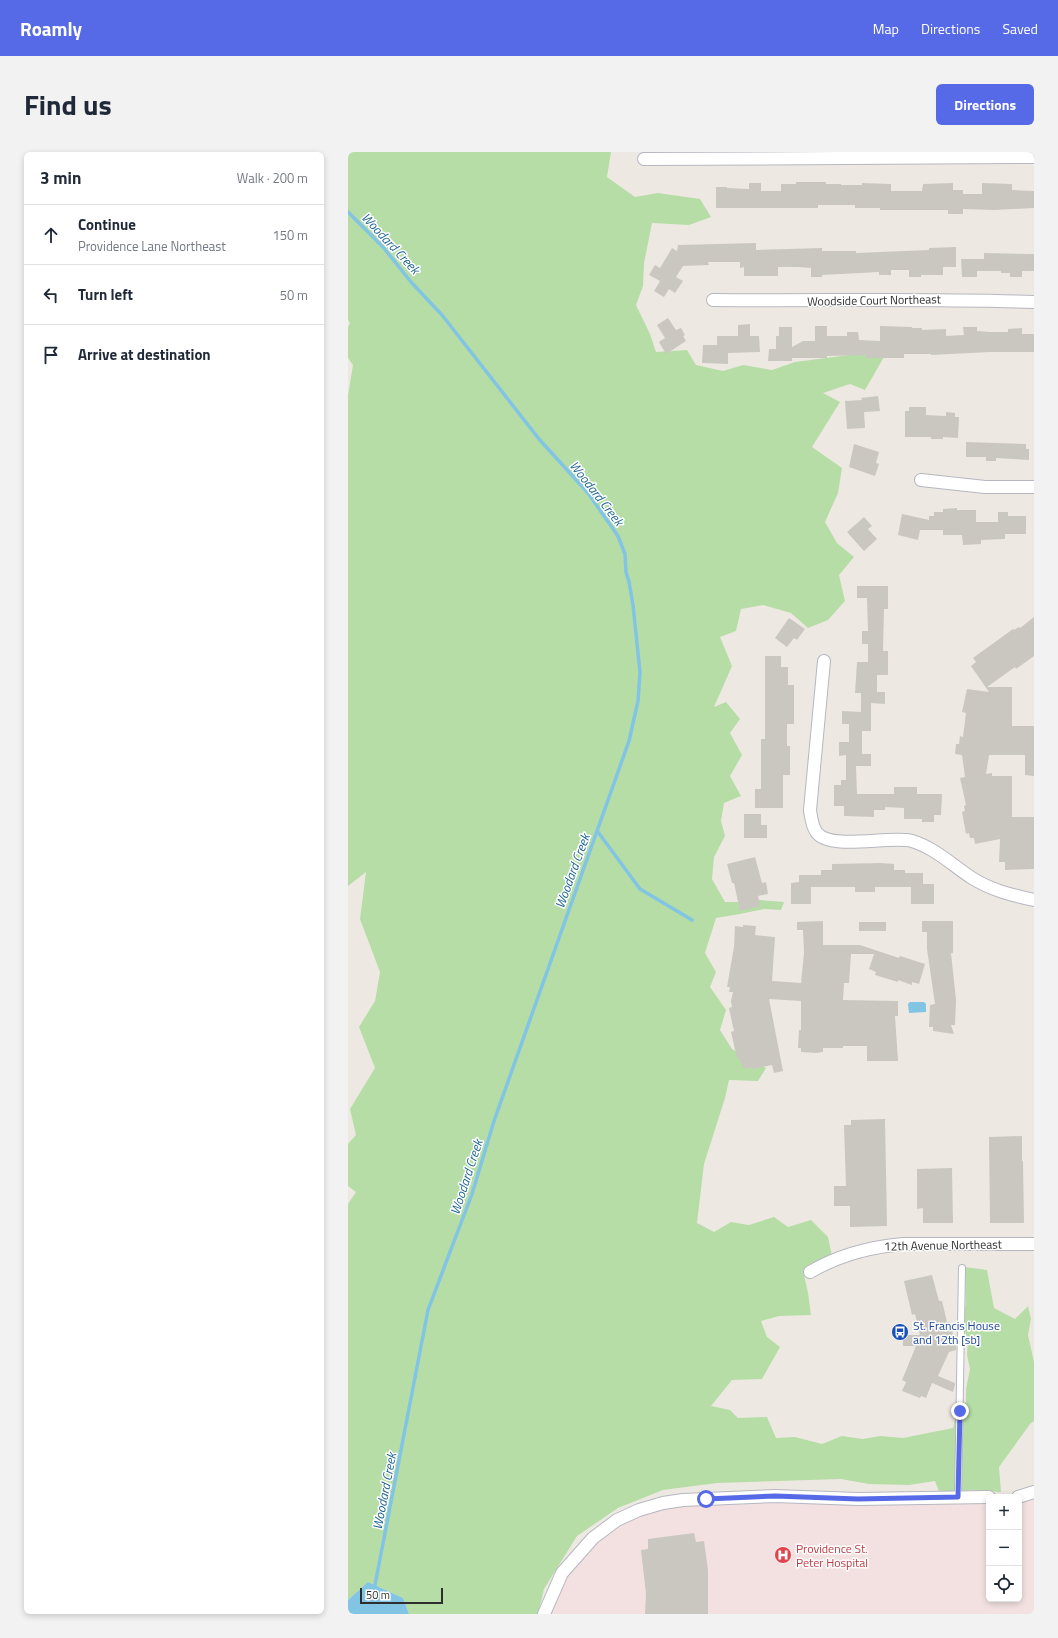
<!DOCTYPE html>
<html lang="en">
<head>
<meta charset="utf-8">
<style>
	body { margin:0; font-family:"Titillium Web",sans-serif; background:#f2f2f3; color:#1f2937 }
	.controls { position:absolute; right:12px; bottom:12px; display:grid; overflow:hidden; border-radius:6px; box-shadow:0 2px 6px #0003 }
	.controls button { width:36px; height:36px; display:grid; place-items:center; padding:0; border:0; border-bottom:1px solid #e0e1e3; background:#fff; color:#1f2937; font:20px sans-serif }
	.scale { position:absolute; left:12px; bottom:10px; width:83px; box-sizing:border-box; padding-left:4px; border:2px solid #2e2e2e; border-top:0; font-size:11px; line-height:14px; white-space:nowrap; color:#2e2e2e; -webkit-text-stroke:3px #fff; paint-order:stroke }
	.stop { position:absolute; width:12px; height:12px; margin:-9px; border:3px solid #5669e7; border-radius:50%; background:#fff }
	.stop.end { background:#5669e7; border-color:#fff; box-shadow:0 1px 4px #0008 }
	.list { margin:0; padding:0; list-style:none }
	h2 { display:flex; justify-content:space-between; align-items:center; height:52px; margin:0; padding:0 16px; font-size:17px }
	h2 small { font-size:13px; font-weight:400; color:#747a83 }
	.list li { display:grid; grid-template-columns:26px 1fr auto; gap:12px; align-items:center; box-sizing:border-box; height:60px; padding:0 16px; border-top:1px solid #e0e1e3 }
	.list b { display:block; font-size:15px; white-space:nowrap }
	.list p { margin:0; font-size:13px; white-space:nowrap; color:#747a83 }
	.list em { font-size:13px; font-style:normal; color:#747a83 }
	.icon { flex:none; width:22px; height:22px; fill:none; stroke:currentColor; stroke-width:2; stroke-linecap:round; stroke-linejoin:round }
	.map { position:relative; flex:none; width:686px; height:1462px; overflow:hidden; border-radius:6px }
	header { display:flex; align-items:center; gap:24px; box-sizing:border-box; height:56px; padding:0 20px; background:#5669e7; color:#fff }
	header strong { font-size:19px }
	nav { display:flex; gap:22px; margin-inline-start:auto; font-size:14px }
	.intro { display:flex; align-items:center; justify-content:space-between; box-sizing:border-box; height:96px; padding:0 24px }
	h1 { margin:0; font-size:28px }
	.button { padding:10px 18px; border-radius:6px; background:#5669e7; color:#fff; font-size:14px; font-weight:700 }
	main { display:flex; gap:24px; padding:0 24px }
	aside { flex:1; background:#fff; border-radius:6px; box-shadow:0 2px 6px #0003 }
	.map>svg:first-child { display:block }
</style>
</head>
<body>
<header>
<strong>Roamly</strong>
<nav><a>Map</a><a>Directions</a><a>Saved</a></nav>
</header>
<div class="intro"><h1>Find us</h1><a class="button">Directions</a></div>
<main>
<aside>
<h2>3 min<small>Walk · 200 m</small></h2>
<ul class="list">
<li><svg class="icon" aria-label="ahead" viewBox="0 0 24 24"><path d="M12 20V5M6 11l6-6 6 6"/></svg><div><b>Continue</b><p>Providence Lane Northeast</p></div><em>150 m</em></li>
<li><svg class="icon" aria-label="left" viewBox="0 0 24 24"><path d="M17 20v-9H6M10 6l-5 5 5 5"/></svg><div><b>Turn left</b></div><em>50 m</em></li>
<li><svg class="icon" aria-label="arrive" viewBox="0 0 24 24"><path d="M6 21V4h12l-3 4 3 4H6"/></svg><div><b>Arrive at destination</b></div></li>
</ul>
</aside>
<div class="map">
<svg width="686" height="1462" viewBox="0 0 686 1462">
	<rect width="100%" height="100%" fill="#ede9e2"/>
	<path fill="#f3e1e1" d="M686,1340V1462H196L200,1452L245,1386L315,1351L641,1345V1447H671V1345Z"/>
	<path fill="#b6dda6" d="M0,0H263L259,25L287,45L310,41L352,47L363,65L341,73L304,71L296,111L295,134L288,153L302,182L308,200L339,198L348,213L375,219L395,213L424,218L447,210L540,198L517,238L502,232L475,241L492,250L464,295L494,316L490,341L477,370L489,391L506,405L491,423L497,449L480,468L460,476L443,461L415,453L393,457L388,479L372,485L384,514L366,555L378,550L392,567L382,581L394,603L382,624L393,644L376,651L373,669L377,684L366,705L364,727L377,750H393L412,748L436,750L433,758L416,757L392,762L368,766L357,801L368,820L362,835L378,858L372,878L384,897L418,916L410,929L381,928L377,946L356,1012L349,1071L366,1080L383,1070L401,1073L426,1065L440,1075L463,1068L480,1085L484,1104L455,1118L460,1141L463,1163L431,1164L413,1169L419,1185L432,1195L414,1227L384,1228L363,1254L382,1258L390,1266L419,1265L428,1286L447,1285L474,1292L494,1284L515,1287L532,1284L555,1286L605,1276L607,1267L618,1250V1237L622,1217L619,1203L620,1188L613,1169L618,1153L617,1115L639,1118L646,1156L667,1167L680,1154L683,1167L680,1183L686,1210V1269L682,1272L651,1315L653,1340L623,1338L592,1342L587,1329L561,1333L521,1332L493,1327L369,1331L315,1338L270,1356L229,1384L196,1437L190,1462H61L55,1446L20,1430L0,1448V1052L8,1040L0,1034V992L8,983L2,957L27,916L11,875L27,849L32,820L12,767L18,720L0,734V243L5,213L0,206V175L2,171L0,168Z"/>
	<path fill="#82c4e3" d="M562,850H576L578,852V860L561,861L560,852Z
		M20,1430L55,1446L61,1462H0V1448Z"/>
	<g fill="none" stroke-linecap="round" stroke-linejoin="round">
		<path stroke="#82c4e3" stroke-width="3.5" d="M0,60L35,95L63,130L94,163L191,287L240,341L270,384L277,402L278,420L281,430L285,453L292,520L290,549L281,589L146,969L124,1042L80,1158L26,1438
			M250,680L292,737L344,768"/>
	</g>
	<path fill="#cac7c0" d="M448,30H478V32H493V33H514V31L543,32V39H574L575,32L605,31V38H615V42H634V31L664,32V38L686,39V56L646,58L615,57V62H600V58H532V56H507V53H470V56H368V35H379V36L401,37V31H413V39H433V32H448Z
		M408,91V98L474,96V99H508V101L581,98V96L608,95V115H595V123H573V125H561V118H543V123H531V120L474,123V125H463V116L450,115H430V124H396V115L392,116V110H360L361,113L335,114L328,125L335,129L327,141L321,137L316,145L306,139L312,129L301,123L307,113L312,116L324,96L329,99L330,93Z
		M636,101L686,102V119H674V125H662V121H653V119H629V125H614L613,107H636Z
		M320,166L328,178L333,176L337,183L335,184L338,189L318,202L311,190L317,186L309,173Z
		M402,172V184H411L412,200L380,201V212L354,211L355,193H369V184H390V173Z
		M467,174H479V184H499V180H510L511,188L532,189V174L564,175V176H574V178L598,177V184L616,183L615,175H629V179L642,180H660V177L674,176V182H686V200H642L583,203V202H556V206H518V203L479,204V206H444V209H420L421,197H428V184H431V175H444V195L455,189H467Z
		M530,244L532,259L516,260L517,276L499,277L497,249L514,248L513,246Z
		M561,255H578V263L598,264V260L607,261V265H611L610,286L595,285V287H583V285H557V259H561Z
		M618,290L678,292V297H681V308L648,306V309H638V305H618Z
		M506,292L531,300L528,311L531,312L527,324L501,315Z
		M609,356V358H628V370H650V360H660V364H678V382H657V387L633,388V392L615,393L614,383H595V378H572L570,388L550,383L554,362L581,368V364H586V360H595V357Z
		M516,365L524,374L520,377L529,387L516,399L499,380Z
		M509,434H540V457H536L535,499H540V523H529V540H537V552L523,551V579H514V602H523V614H508L509,642H546V635H569V642H594L593,663H586V670H574V667H556V656L537,655V658H526V665L496,664V654H486V633H493V628H498V603L491,604V590H501V572H494V559L513,560V541H507L509,510H520V492H514V479H520L519,446H509Z
		M686,465V504L668,517L667,515L639,535H664V574H686V624L677,623V603H641L638,622L644,621V624H664V665H686V717L657,718V710H651L652,687L627,692L626,686H622L621,681L618,682L614,660L617,659L616,654L618,653L612,626L617,625L614,603L607,602L608,592H611L612,584L615,585L618,561L614,560L619,537L641,540L623,514L628,510L625,506L665,477L666,478L671,475L672,476Z
		M441,466L457,477L449,488L446,486L439,495L427,486Z
		M417,504H433V515H440V533H446V572H439V594H442V623H435V656H407V637H413V587H417Z
		M396,662H413V673H419V686H396Z
		M407,705L414,731L418,730L420,742L410,744L412,754L392,759L386,731H384L379,712Z
		M533,711L546,712V718H557V721H575V732H586V752H563V735H527V740H507V735H463V752H443V731L451,730V723H473V718H484V712Z
		M475,769V793H512L551,806L552,804L577,812L571,832L564,830V833L550,828V830L527,823L528,820L521,817L526,802H503L501,831H496L495,848L550,849V864H547L550,909H519V894H495V896H475V900L468,901L453,900V896H450L451,878H453V849L421,847L435,919L426,921L424,913L404,917L403,915L396,917L393,910H392L391,905L389,906L383,880L386,879L381,856L384,855L383,849L385,840H381L382,835H379L386,795L387,774L395,775V773L408,774L407,783L427,785L424,829L453,831L456,801L455,778H449V770Z
		M574,769H605V801H603L608,848L607,873H603L606,882L585,879V875H581L582,853L587,852L579,797V780H574Z
		M511,770H538V779H511Z
		M537,967L539,1074L502,1075V1054H486V1034H498L496,973H503V968Z
		M674,984V1009H675L676,1071H642L641,985Z
		M604,1016L605,1071H575V1056L569,1057V1017Z
		M584,1123L591,1149H594L599,1170H602L608,1195V1198L601,1200L590,1224L607,1231V1233L605,1240L584,1231L578,1246L573,1244L572,1246L554,1239L558,1230L554,1228L568,1194H555V1183H572L567,1162L564,1163L556,1129Z
		M346,1381L348,1390L356,1389L360,1418V1462H297L298,1442L293,1398L300,1397V1387Z"/>
	<g fill="none" stroke-linecap="round" stroke-linejoin="round">
		<g stroke="#b6b7c0" stroke-width="8">
			<path id="lane" d="M610,1345L614,1116"/>
		</g>
		<g stroke="#b6b7c0" stroke-width="14">
			<path id="street" d="M296,7L686,5
				M365,148C472,149 579,146 686,150
				M573,328L637,335H686
				M476,509L462,658C463,665 464,675 469,681C484,699 542,683 564,689C587,696 604,713 624,726C643,738 663,743 686,748
				M462,1120C491,1103 521,1095 555,1092H686
				M670,1345L686,1340
				M196,1462L214,1421L245,1386L269,1368L291,1358L315,1351L335,1348L427,1344L510,1347L641,1345"/>
		</g>
		<use href="#lane" stroke="#fff" stroke-width="6"/>
		<use href="#street" stroke="#fff" stroke-width="12"/>
	</g>
	<g fill="none" stroke-linecap="round" stroke-linejoin="round">
		<path stroke="#5669e7" stroke-width="5" d="M358,1347L427,1344L510,1347L610,1345L612,1259"/>
	</g>
	<defs>
		<g id="bus-disc" transform="scale(0.9)"><circle r="9.5" fill="#1a4fb4" stroke="#fff"/><path d="M-5-6H5V4H4V6H2V4H-2V6H-4V4H-5ZM-3.5-4V0h7V-4ZM-3.5 1.2v1.5H-2V1.2ZM2 1.2v1.5H3.5V1.2Z" fill="#fff"/></g>
		<g id="hospital-disc" transform="scale(0.9)"><circle r="9.5" fill="#e0444e" stroke="#fff"/><path d="M-5-5h3v3.5h4V-5h3V5h-3V1.5h-4V5h-3Z" fill="#fff"/></g>
	</defs>
	<g fill-rule="evenodd">
		<use href="#bus-disc" x="552" y="1180"/>
		<use href="#hospital-disc" x="435" y="1403"/>
	</g>
	<g text-anchor="middle" dominant-baseline="central" stroke-width="3" stroke-linejoin="round" paint-order="stroke">
		<g font-size="12" fill="#2e2e2e" stroke="#fff">
			<text transform="translate(526 148) rotate(-1)">Woodside Court Northeast</text>
			<text transform="translate(595 1093) rotate(-1)">12th Avenue Northeast</text>
		</g>
		<g font-size="12" fill="#164399" stroke="#fff" text-anchor="start">
			<text x="565" y="1173">St. Francis House<tspan x="565" dy="14">and 12th [sb]</tspan></text>
		</g>
		<g font-size="12" fill="#be3a42" stroke="#fff" text-anchor="start">
			<text x="448" y="1396">Providence St.<tspan x="448" dy="14">Peter Hospital</tspan></text>
		</g>
		<g font-size="13" font-style="italic" fill="#1d6493" stroke="#fff">
			<text transform="translate(43 91) rotate(47)">Woodard Creek</text>
			<text transform="translate(249 341) rotate(52)">Woodard Creek</text>
			<text transform="translate(224 719) rotate(-70)">Woodard Creek</text>
			<text transform="translate(118 1025) rotate(-72)">Woodard Creek</text>
			<text transform="translate(36 1339) rotate(-79)">Woodard Creek</text>
		</g>
	</g>
</svg>
<div class="controls">
<button>+</button>
<button>−</button>
<button><svg class="icon" aria-label="locate" viewBox="0 0 24 24"><circle cx="12" cy="12" r="6"/><path d="M12 2v4M12 18v4M2 12h4M18 12h4"/></svg></button>
</div>
<div class="scale">50 m</div>
<div class="stop" style="left:358px;top:1347px"></div>
<div class="stop end" style="left:612px;top:1259px"></div>
</div>
</main>
</body>
</html>
